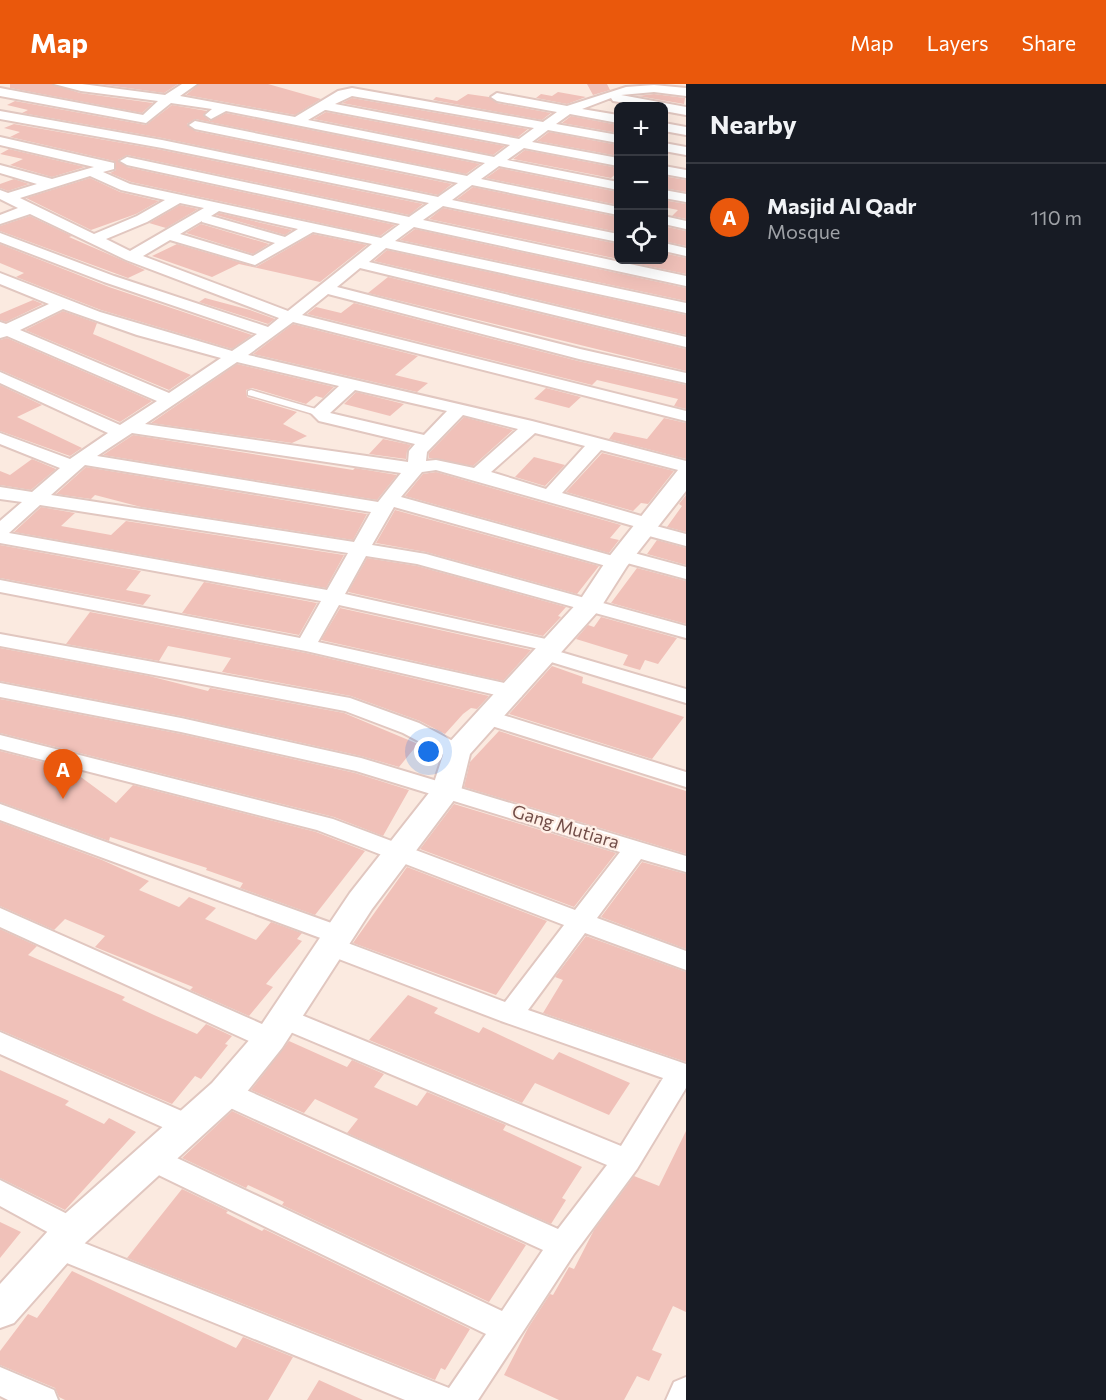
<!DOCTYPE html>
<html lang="en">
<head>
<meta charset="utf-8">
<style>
	body { margin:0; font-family:Commissioner,sans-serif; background:#242831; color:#f1f3f6 }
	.controls { position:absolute; right:18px; top:18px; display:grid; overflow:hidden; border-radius:9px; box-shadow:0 6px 24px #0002 }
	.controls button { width:54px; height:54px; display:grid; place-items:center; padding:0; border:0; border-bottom:2px solid #363941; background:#171b24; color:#f1f3f6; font:30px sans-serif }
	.you { position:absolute; left:429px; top:668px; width:21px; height:21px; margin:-15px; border:4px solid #fff; border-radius:50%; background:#1a73e8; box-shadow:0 0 0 9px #1a73e833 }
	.badge { display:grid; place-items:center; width:39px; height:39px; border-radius:50%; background:#ea580c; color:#fff; font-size:20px; font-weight:700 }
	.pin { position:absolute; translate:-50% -50px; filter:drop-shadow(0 2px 3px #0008) }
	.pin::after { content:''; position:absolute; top:32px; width:21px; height:18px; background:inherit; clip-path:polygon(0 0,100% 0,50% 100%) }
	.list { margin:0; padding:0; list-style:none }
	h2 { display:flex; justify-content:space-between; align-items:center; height:78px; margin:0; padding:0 24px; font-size:26px }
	h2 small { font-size:20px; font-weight:400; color:#9ea1a6 }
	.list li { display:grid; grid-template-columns:39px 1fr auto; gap:18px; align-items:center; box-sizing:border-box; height:108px; padding:0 24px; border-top:2px solid #363941 }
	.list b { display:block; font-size:22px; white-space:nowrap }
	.list p { margin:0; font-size:20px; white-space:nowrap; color:#9ea1a6 }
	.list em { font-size:20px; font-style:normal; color:#9ea1a6 }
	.icon { flex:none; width:33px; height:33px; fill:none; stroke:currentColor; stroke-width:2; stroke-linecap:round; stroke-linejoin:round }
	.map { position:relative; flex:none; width:686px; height:1316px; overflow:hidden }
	header { display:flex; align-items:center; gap:36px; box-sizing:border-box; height:84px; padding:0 30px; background:#ea580c; color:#fff }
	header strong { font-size:28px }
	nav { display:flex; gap:33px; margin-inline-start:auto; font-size:21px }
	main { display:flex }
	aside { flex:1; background:#171b24 }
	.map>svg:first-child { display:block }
</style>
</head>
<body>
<header>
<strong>Map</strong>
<nav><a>Map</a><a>Layers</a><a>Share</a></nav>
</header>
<main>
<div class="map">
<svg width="686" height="1316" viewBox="0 0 686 1316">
	<rect width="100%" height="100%" fill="#fbeae0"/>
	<path fill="#f0c1b9" d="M10,0H52L80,9L153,19L142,29L10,4Z
		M99,0H178L164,9Z
		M199,0H268L321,15L295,31L186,11Z
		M587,0H607L610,6L593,11Z
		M558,8L586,13L567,20L536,14L541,10L552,12Z
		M468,10L489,13L497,19L551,29L542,36L433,16L436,13L457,17Z
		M654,10L685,14L684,20L638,12Z
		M352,14L528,45L518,53L342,19Z
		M15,17L146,41L172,21L207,27L203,31L210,37L226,29L480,80L466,90L195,35L187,40L195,47L452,100L438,111L162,54L22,29L28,26L7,21Z
		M326,28L505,62L493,71L314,35Z
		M571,32L618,41V49L562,39Z
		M14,40L162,66L423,120L409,131L127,71L118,76L127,83L395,141L380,152L131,98L110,89L116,86L114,77L10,53L20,48L4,44Z
		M549,48L618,61V72L537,57Z
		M9,65L85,83L52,93L10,81L23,75L0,70Z
		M525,66L618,84V88L611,94L513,75Z
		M500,84L618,108V121L486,94Z
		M663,92L686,96V108L663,104Z
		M90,94L120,108L159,117L136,130L91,146L26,114Z
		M14,95L29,100L8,107L0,104V100Z
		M473,103L618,133V148L457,115Z
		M663,116L686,120V135L672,132L678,126L663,123Z
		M180,121L198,125L166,144L149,139Z
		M443,124L618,160V175L429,135Z
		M219,129L292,146L285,151L216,131Z
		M30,132L72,152L69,153L145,186L128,194L0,147V142Z
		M201,140L269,160L253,170L186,149Z
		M663,142L686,147V162L663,157Z
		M415,145L686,204V217L400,156Z
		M313,150L367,161L320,198L239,180L212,193L152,172L177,160L256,183Z
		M0,160L109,203L252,251L232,265L101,226L16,193L24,189L0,179Z
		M387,166L686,231V251L374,177Z
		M663,169L686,174V190L619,176H663Z
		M388,193L686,265V287L368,209Z
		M205,214L250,226L275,235L268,240L199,218Z
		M33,216L43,220L6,238L0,236V230Z
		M354,219L578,277L686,301V325L674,322L678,315L597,296L592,301L307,230L316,223L341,229Z
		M63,227L97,239L93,250L191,291L169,306L25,246Z
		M293,240L418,272L395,291L428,299L417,308L253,270Z
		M7,254L152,317L120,338L0,286V256Z
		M237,280L334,303L323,314L316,312L306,320L252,304L246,306L247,313L297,328L283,340L307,352L292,359L151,339Z
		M0,301L42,321L17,333L82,364L70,372L0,347Z
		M546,304L581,313L569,324L534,315Z
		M356,308L404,320L390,332L344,320Z
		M464,333L513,346L473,382L429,374V369Z
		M664,334L686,339V375L609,355L614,348L647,355Z
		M133,351L353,386L355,384L397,391L377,416L103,371Z
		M383,355L411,361L407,367L406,375L369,370Z
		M602,369L674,387L648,420L641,419L633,427L566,408Z
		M534,373L565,381L545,402L515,393Z
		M32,375L56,385L31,406L0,401V387L10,391Z
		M86,383L367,430L353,456L141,423L95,411L91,415L56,410Z
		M436,388L621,441L610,454L619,456L609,469L405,412L423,390Z
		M686,411V448L667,443L682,422L679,420Z
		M41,423L75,429L61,442L111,451L126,437L344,471L326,504L14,448Z
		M395,426L599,482L577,510L426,468L376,459Z
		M657,456L686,464V481L647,470Z
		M0,461L141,487L126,506L151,511L143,521L0,494Z
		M367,474L417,482L566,523L558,532L561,533L543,552L348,508Z
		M637,484L686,497V540L611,519Z
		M204,498L317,519L299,551L182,529Z
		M340,524L531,566L503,597L321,556Z
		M90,528L306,569L489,612L477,625L471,624L463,630L445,650L420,637L351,612L222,588L231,574L168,562L159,577L66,560Z
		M601,533L677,554L658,580L645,576L640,586L623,581L628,571L576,555L588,541L594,543Z
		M0,564L149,592L208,607L210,604L344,629L418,660L399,683L361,672L181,632L0,597Z
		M552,582L583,593L582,599L684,633L652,675L509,630Z
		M0,615L181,650L355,689L409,706L383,752L334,733L0,649Z
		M499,647L686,707V770L464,703L470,678Z
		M0,667L70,685L116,719L133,701L316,748L365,767L315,831L240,804L243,799L206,786L207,784L110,753L109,757L0,718Z
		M454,720L616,769L574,823L420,765Z
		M0,738L102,776L149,797L139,806L179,823L189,813L216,824L205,835L256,856L271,838L302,849L297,855L302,857L266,900L273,903L249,932L190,906L193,903L95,863L105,852L65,835L54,846L0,822Z
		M642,778L686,790V865L601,833Z
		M407,783L547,837L496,911L353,859Z
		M0,845L37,862L28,871L125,913L122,916L154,931L197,950L206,940L232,952L225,960L228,961L201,995L195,992L172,1020L0,946Z
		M586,852L686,888V978L543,929L563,896L555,893Z
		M408,911L438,924L434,929L479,949L483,943L553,976L559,968L630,999L609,1031L535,999L522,1019L369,956Z
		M289,957L347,983L352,976L384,990L374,1003L417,1022L427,1008L506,1041L503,1046L582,1083L562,1114L566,1116L551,1140L347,1049L358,1035L315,1015L304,1029L251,1006Z
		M0,986L69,1017L65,1021L104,1040L109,1034L136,1048L65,1126L0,1094Z
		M232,1027L329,1072L526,1161L489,1218L282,1121L284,1118L248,1101L246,1104L182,1074Z
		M686,1047V1228L673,1222L652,1266L662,1270L649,1297L637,1292L624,1316H559L504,1291L528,1244L550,1210L553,1211L569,1183L574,1185L594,1146L634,1092L659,1102Z
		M182,1105L228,1127L226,1129L262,1147L264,1145L470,1245L445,1286L441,1284L435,1296L127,1174Z
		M0,1138L21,1148L0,1174Z
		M72,1187L236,1264L243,1253L293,1273L268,1316H65L59,1313L55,1304L0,1281V1267L28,1230L37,1234Z
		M319,1296L363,1316H307Z"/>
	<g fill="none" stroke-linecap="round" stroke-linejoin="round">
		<g stroke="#e1c7c0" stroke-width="3">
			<path id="service" d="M251,306L323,327L325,329L320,332L248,311V307Z"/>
		</g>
		<g stroke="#e1c7c0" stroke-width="4">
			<path id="minor" d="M54,0H82L165,11L182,0H197L180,12L295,33L338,7L352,4L543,38L557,28L497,17L491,13L497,9L567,22L626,3L654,1L686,4V12L654,8L621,11L686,23V31L664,27V22H644L613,17L611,14L582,25L618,31V39L570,30L556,40L618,51V59L548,46L532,58L618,74V82L524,64L507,76L618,98V106L499,82L481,95L618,123V131L472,101L452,116L618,150V158L443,122L423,136L686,192V202L414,143L395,157L686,219V229L386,164L369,178L686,253V263L360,184L337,203L580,265L686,289V299L579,275L328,210L302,231L686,327V337L293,238L248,271L532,337L686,377V388L601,366L562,409L655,436L656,442L686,450V462L638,449L637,443L436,386L422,388L401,413L613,472L623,466L686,483V495L627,479L617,485L394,423L372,461L426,470L686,542V554L417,480L366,472L345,510L559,558L562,562L557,567L686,605V619L538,574L534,570L539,565L339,521L318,558L513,601L521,603L524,608L521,613L513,615L306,567L0,508V496L300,554L321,517L0,459V437L22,418L0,415V403L32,408L60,384L0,360V349L70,375L108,349L0,299V288L120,341L157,317L7,252L0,254V238L6,240L49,220L0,200V189L100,228L232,267L257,250L104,198L0,158V149L114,192L268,243L279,234L126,176L30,130L0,140V131L18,124L0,115V106L8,109L37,100L0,89V81L52,95L94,83L0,61V53L114,79V85L103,88L130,100L381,154L400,140L127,81L120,77L127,73L409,133L429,119L162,64L0,35V27L162,56L438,113L458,99L195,45L189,41L195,37L467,92L485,79L226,27L211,35L205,31L212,25L171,19L146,39L0,12V4L143,31L158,17L81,7ZM352,12L534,44L519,55L335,20ZM325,26H326L510,61L494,73L308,36ZM90,92L121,106L165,116L137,132L94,150L20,114ZM180,119L204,124L130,167L106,155L147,138ZM219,127L298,145L285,153L211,132ZM202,137V138L275,159L253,172L180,150ZM313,148L372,160L288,227L143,172L170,156L255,181ZM63,225L137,251L221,274L169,309L20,246ZM237,278L339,302L314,325L311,329L319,337L415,360L409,367L408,378L145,340ZM355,306L447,327L424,351L330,329ZM463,331L518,345L474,384L436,376L426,377L427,368ZM132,349L401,389L378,418L97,372ZM535,349L585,362L546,405L491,388ZM85,381L371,428L354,458L51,411ZM40,421L348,469L327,506L9,449Z
				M664,39L686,43V51L664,47Z
				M664,59L686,63V71L664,67Z
				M664,82L686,86V94L664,90Z
				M664,106L686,110V118L664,114Z
				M664,132L686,137V145L664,140Z
				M664,159L686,164V172L664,167Z
				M0,550L350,614L419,639L464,663L467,668L464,673H448L403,649L345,627L0,562Z
				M0,599L181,634L361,674L686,772V788L641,775L597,834L686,867V886L585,849L528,926L686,980V1004L637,1085L574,1170L478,1316H405L47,1171L43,1162L47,1153L53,1151L0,1122V1096L83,1138L87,1147L83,1156L79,1157L449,1304L486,1250L142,1083L137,1075L142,1067L152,1063L162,1067L502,1227L543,1166L215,1017L211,1009L215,1001L225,998L235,1001L558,1145L607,1081L276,942L272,935L276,928L285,925L294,928L621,1062L663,994L501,937L323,869L319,863L326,856L0,736V720L348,845L352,851L345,858L505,918L564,841L317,746L0,665V651L333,735L575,826L620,768L356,687L181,648L0,613Z
				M487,626L686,688V703L479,638L476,633L479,628Z
				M0,824L280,948L284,955L280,962L270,965L260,962L0,843Z
				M0,948L200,1035L204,1043L200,1051L190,1054L180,1051L0,970Z
				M0,1283L54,1306L58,1316H8L0,1312Z
				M686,1293V1316H666L674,1298Z"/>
		</g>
		<g stroke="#e1c7c0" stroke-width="4">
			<path id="tertiary" d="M686,384V407L627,482L599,526L470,670L461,707L372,825L282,964L238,1019L86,1158L14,1239L0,1244V1200L58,1136L212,999L258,946L350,809L432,705L446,662L580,516L608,474L678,386Z"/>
		</g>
		<use href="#service" fill="#fff" fill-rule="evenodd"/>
		<use href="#minor" fill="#fff" fill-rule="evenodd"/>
		<use href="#tertiary" fill="#fff" fill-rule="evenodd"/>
	</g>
	<g text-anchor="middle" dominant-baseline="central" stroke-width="4.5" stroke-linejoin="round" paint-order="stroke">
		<g font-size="18" fill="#714d48" stroke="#ffefe6">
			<text transform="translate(566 742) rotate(17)">Gang Mutiara</text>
		</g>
	</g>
</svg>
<div class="controls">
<button>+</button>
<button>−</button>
<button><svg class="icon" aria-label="locate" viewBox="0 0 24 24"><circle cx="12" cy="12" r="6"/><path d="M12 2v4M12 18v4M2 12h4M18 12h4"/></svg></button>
</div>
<div class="you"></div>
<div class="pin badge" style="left:63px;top:715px">A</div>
</div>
<aside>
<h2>Nearby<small></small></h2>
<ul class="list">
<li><span class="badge">A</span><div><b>Masjid Al Qadr</b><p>Mosque</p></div><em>110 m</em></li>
</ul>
</aside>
</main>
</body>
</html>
